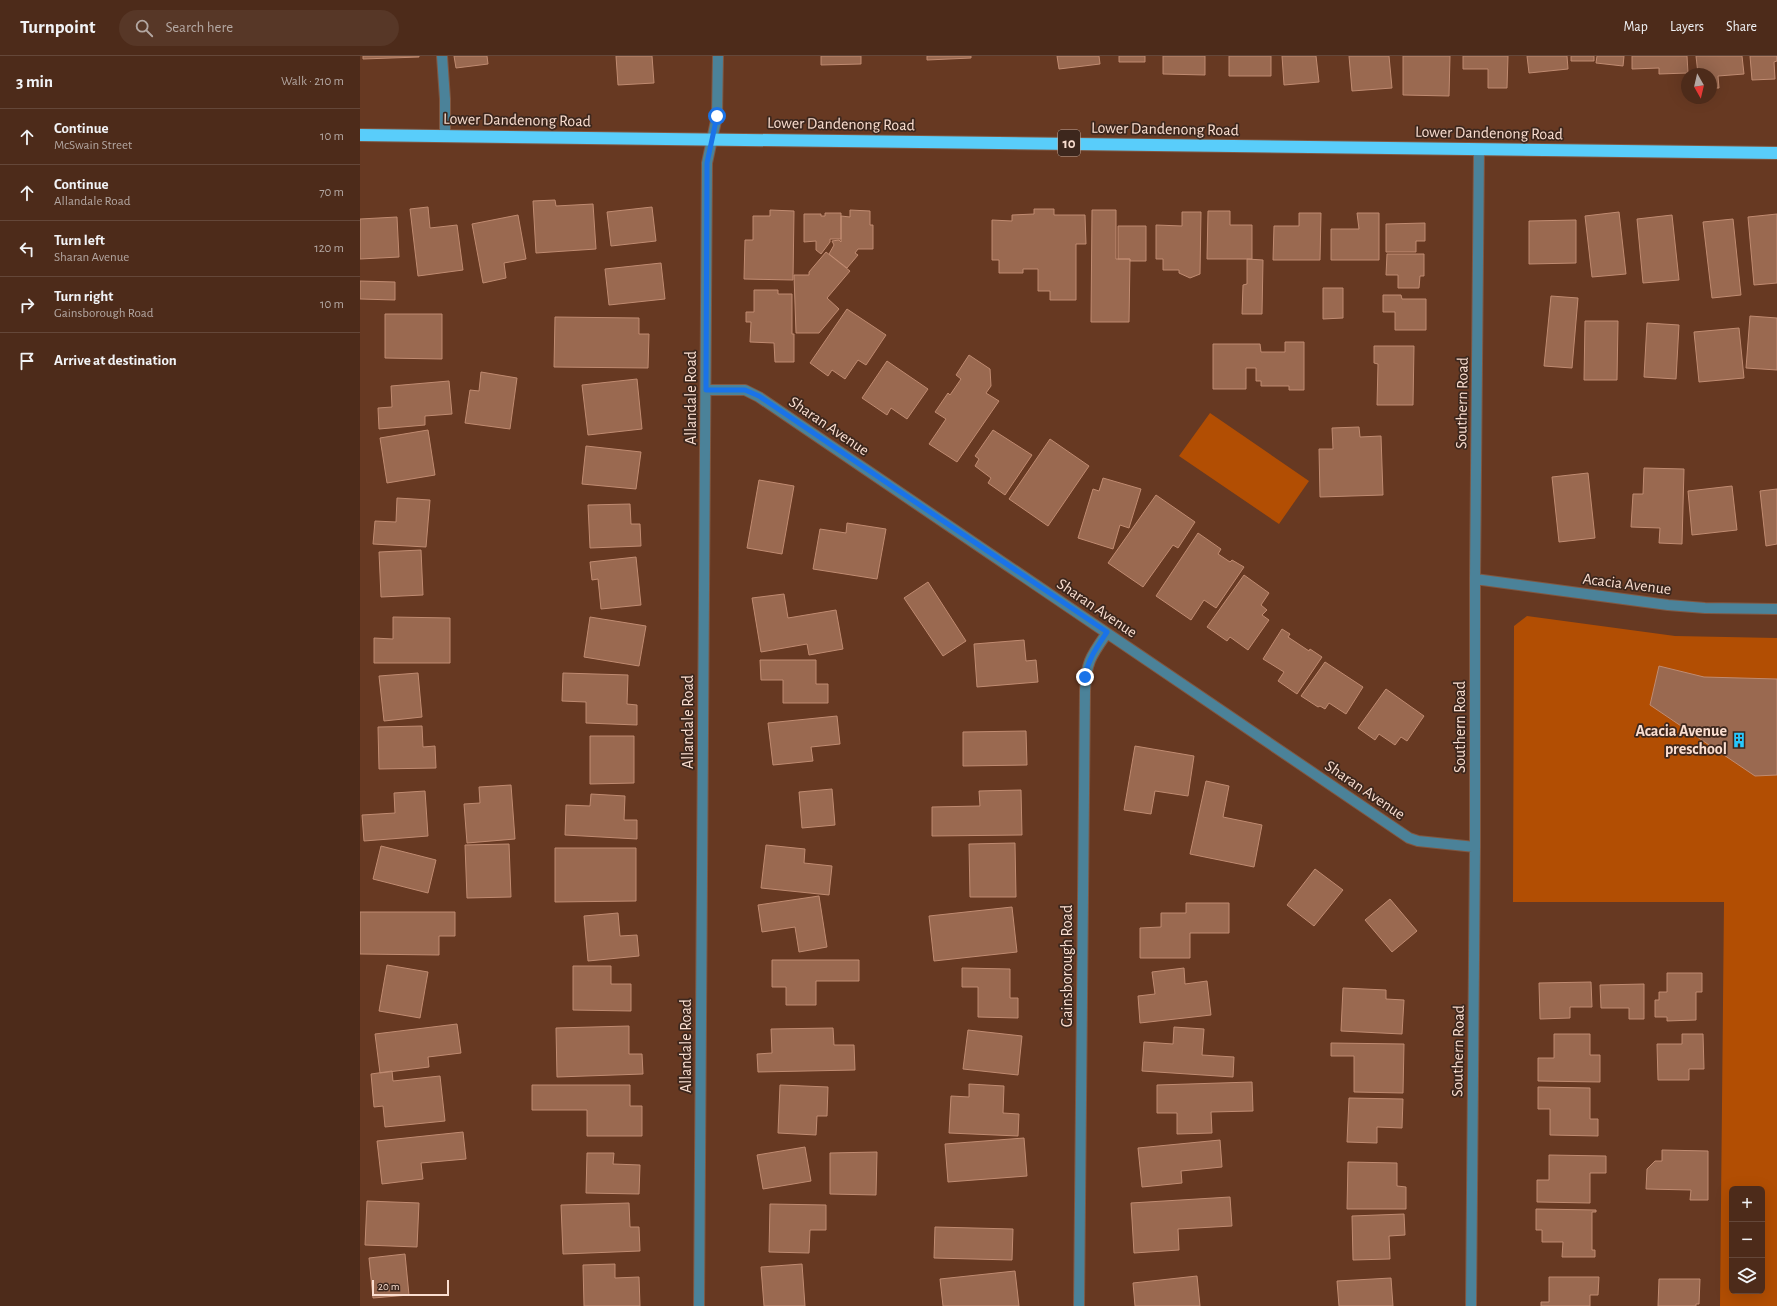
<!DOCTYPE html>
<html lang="en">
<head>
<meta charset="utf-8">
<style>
	body { margin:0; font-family:"Alegreya Sans",sans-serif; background:#573727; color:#f1f3f6 }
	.controls { position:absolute; right:12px; bottom:12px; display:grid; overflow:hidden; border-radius:6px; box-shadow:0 4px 16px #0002 }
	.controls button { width:36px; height:36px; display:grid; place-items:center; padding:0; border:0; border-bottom:1px solid #644739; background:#4d2b1a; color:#f1f3f6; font:20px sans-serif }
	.compass { position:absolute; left:1321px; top:12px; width:36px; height:36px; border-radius:50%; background:#4d2b1a; box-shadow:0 4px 16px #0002; rotate:172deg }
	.scale { position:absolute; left:12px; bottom:10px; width:77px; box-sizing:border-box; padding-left:4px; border:2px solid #faded0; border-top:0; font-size:11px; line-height:14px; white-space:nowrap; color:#faded0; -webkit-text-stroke:3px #3d271d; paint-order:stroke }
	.stop { position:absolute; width:12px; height:12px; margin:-9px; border:3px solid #1a73e8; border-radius:50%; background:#fff }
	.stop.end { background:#1a73e8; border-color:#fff; box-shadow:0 1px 4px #0008 }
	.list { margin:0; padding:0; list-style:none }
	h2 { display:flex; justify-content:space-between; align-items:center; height:52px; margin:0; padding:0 16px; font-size:17px }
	h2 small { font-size:13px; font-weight:400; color:#b3a7a2 }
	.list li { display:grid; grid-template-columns:26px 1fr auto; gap:12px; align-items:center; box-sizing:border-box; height:56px; padding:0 16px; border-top:1px solid #644739 }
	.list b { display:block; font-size:15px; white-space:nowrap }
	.list p { margin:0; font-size:13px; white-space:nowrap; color:#b3a7a2 }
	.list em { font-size:13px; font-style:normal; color:#b3a7a2 }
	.icon { flex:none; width:22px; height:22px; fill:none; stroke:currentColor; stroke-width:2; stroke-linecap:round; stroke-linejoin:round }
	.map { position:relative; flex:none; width:1417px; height:1250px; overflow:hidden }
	header { display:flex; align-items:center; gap:24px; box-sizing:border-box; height:56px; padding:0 20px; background:#4d2b1a; border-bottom:1px solid #644739 }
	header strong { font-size:19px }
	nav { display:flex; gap:22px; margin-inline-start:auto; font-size:14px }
	.search { width:280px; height:36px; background:#573727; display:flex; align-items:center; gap:10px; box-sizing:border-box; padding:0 14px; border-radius:22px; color:#b3a7a2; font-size:15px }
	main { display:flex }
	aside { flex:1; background:#4d2b1a }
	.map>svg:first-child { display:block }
</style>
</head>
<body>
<header>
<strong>Turnpoint</strong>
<div class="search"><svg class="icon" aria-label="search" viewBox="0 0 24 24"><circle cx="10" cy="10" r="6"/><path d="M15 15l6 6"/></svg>Search here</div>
<nav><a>Map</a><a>Layers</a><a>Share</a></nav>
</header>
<main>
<aside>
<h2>3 min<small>Walk · 210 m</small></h2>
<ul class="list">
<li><svg class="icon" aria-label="ahead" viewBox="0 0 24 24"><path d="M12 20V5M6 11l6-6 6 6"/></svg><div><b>Continue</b><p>McSwain Street</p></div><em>10 m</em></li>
<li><svg class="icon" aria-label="ahead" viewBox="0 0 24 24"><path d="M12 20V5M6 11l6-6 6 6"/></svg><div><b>Continue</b><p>Allandale Road</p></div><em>70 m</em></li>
<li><svg class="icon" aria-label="left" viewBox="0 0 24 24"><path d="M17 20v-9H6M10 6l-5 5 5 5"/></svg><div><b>Turn left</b><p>Sharan Avenue</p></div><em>120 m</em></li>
<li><svg class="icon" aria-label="right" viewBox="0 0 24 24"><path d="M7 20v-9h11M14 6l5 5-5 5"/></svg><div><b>Turn right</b><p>Gainsborough Road</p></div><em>10 m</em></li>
<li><svg class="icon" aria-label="arrive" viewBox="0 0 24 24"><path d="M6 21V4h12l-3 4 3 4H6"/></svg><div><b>Arrive at destination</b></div></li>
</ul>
</aside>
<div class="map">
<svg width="1417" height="1250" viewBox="0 0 1417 1250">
	<rect width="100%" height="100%" fill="#673922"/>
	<path fill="#b24e03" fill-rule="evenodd" d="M850,357L949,425L919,468L819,400Z
		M1167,560L1315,580L1417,582V1250H1360L1364,846H1153L1154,570ZM1372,1133H1402V1235H1372Z"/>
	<path fill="#9a6950" stroke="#c08b71" d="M3,0H59V1L3,3Z
		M94,0H127L128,8L96,12Z
		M256,0H292L294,27L258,29Z
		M461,0H501V8L461,9Z
		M567,0H611V2L567,4Z
		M697,0H739L740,8L699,13Z
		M759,0H785V6H759Z
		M803,0H845V19L803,18Z
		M869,0H911V20H869Z
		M922,0H956L959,26L924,29Z
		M989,0H1029L1032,32L992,35Z
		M1043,0H1090L1089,40L1043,39Z
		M1103,0H1148L1147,32H1128V13H1103Z
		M1167,0H1207L1208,13L1169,17Z
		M1211,0H1234V5H1211Z
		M1237,0H1264L1263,10L1236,7Z
		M1272,0H1327L1328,17L1299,18V12L1272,13Z
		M1336,0H1382L1384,18L1358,20L1359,32H1351V18H1338Z
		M1390,0H1417V5L1414,6L1415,23L1392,24Z
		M195,144L196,150L233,148L236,193L176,197L173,145Z
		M68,151L70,172L97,169L103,214L58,220L50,153Z
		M292,151L296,185L251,190L247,156Z
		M674,153H694V159H725L726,188H716V244H690V235H678V213H663V217H639V204H632V164L652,165V159L674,158Z
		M410,154L434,155L433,224L384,223L385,184H393V160H410Z
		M490,154L510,155V169H513V193H498L495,197L498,199L487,212L469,198L474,189L472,185L479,184L481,186V160L490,161Z
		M732,154H756V203H770L769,266H731Z
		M848,155H870V169H892V203H847Z
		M822,156H841L840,218L830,222L819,217V214H803V203H796V169L822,170Z
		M1259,156L1266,218L1232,221L1225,160Z
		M465,157H481V183H470V186L461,198L456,194V185L444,186V158H461V160H465Z
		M939,157H961L960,204H913L914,170H939Z
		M997,157H1019V204H971V173H999Z
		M1417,158V227L1394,229L1388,161Z
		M158,159L166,203L144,207L146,222L123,227L112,168Z
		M1312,159L1319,224L1283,227L1277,163Z
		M37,161L39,201L0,203V163Z
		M1373,163L1381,239L1352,242L1343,166Z
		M1216,164V207L1169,208V165Z
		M1065,167V185H1056V196H1026V168Z
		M758,170H786V205H770V203H758Z
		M466,196L490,215L467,242L479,253L459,277H436L434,219H449V216Z
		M1027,198H1064V220H1060L1059,232H1038V219H1026Z
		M887,203L903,204L902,258H882L883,229L887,228Z
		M301,207L305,243L249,249L245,213Z
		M0,225L35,226V244L0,243Z
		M963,232H983V262L963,263Z
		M394,234H418V238H432V278H434V306H415L414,287L390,286L391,266H386V256H394Z
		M1023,239H1041L1042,243H1066V274H1035V256H1023Z
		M1191,240L1218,242L1212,312L1184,310Z
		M487,253L526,279L506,309L498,304L485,323L472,314L468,320L450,307Z
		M25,258H82V303L25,302Z
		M1390,260L1417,262V314L1386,312Z
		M195,261L279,262V278H289L288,312L194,311Z
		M1225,265H1258L1257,324H1224Z
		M1287,267L1319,269L1316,323L1284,321Z
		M1379,272L1384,322L1339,326L1334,276Z
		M925,286H944V334H929V330H901V325H896V312H886V333H853V288H900L901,296H925Z
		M1014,290H1054L1053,349H1017L1018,308L1014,307Z
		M609,299L630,313L631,330L626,337L639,345L597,406L569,388L586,363L575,356L588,337L590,339L601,323L596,319Z
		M527,305L568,333L547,363L531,352L527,359L502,342Z
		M121,316L157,322L150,373L105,367L110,334L119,335Z
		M277,323L282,373L228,379L222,329Z
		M89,325L92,358L65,360V369L19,373L18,352L32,351L31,330Z
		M999,371L1000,381L1021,380L1023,439L960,441L959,393H973L972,372Z
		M68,374L75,419L27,427L20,382Z
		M633,374L672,399L645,439L628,427L631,422L615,410L619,403L615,400Z
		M690,383L729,410L688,470L649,443Z
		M226,390L281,396L276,433L222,428Z
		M1284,412L1324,413L1322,488L1299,487L1300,472L1271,471L1273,438H1283Z
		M1228,417L1235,482L1199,486L1192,421Z
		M743,422L781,433L769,472L760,469L753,493L718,482L733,433L739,435Z
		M399,424L434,430L422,498L387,492Z
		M1372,430L1377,474L1332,479L1328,435Z
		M1417,433V488L1406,490L1400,435Z
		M796,439L835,466L818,492L813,489L783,531L748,507Z
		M37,442L70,444L66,491L13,488L15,465L36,466Z
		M270,448L271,468H280L281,490L230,492L228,449Z
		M487,467L526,473L517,523L453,513L460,473L486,477Z
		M838,477L861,493L858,498L870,506L872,504L884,511L856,552L844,544L831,564L796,540Z
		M61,494L63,539L21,541L19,496Z
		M276,501L281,549L241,553L238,523L232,524L230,506Z
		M884,519L909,537L901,549L907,554L902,559L909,564L888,594L870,581L867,585L847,571Z
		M568,526L606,585L583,600L544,542Z
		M424,538L428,562L476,554L483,593L449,599L447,588L401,596L392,542Z
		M33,561L90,562V607H14V582L33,583Z
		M230,561L286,570L279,610L224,601Z
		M922,573L930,578L928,581L949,595L950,593L962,601L937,638L918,625L924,616L903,603Z
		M664,584L666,605L676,604L678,626L617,631L614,588Z
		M400,604H456V628H468V647H423V624H401Z
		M965,606L1003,631L986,658L969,647L965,653L960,650L958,651L941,640Z
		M1299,610L1344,621L1417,623V719L1395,720L1290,649Z
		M58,617L62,661L24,665L19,620Z
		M203,617L268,619L267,648L277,649V669L226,667V646L202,645Z
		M1026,633L1064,660L1047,685L1041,681L1035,689L1019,678L1015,684L998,672Z
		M477,660L480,688L451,691L453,705L413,709L408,667Z
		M62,670L63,691L75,690L76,712L19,713L18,671Z
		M666,675L667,709L603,710V676Z
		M230,680H274V727L230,728Z
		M775,690L834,700L828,740L795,735L791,758L764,754Z
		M846,725L869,730L863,761L902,769L894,811L830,798Z
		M151,729L155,783L107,787L104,748L120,747L119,731Z
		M472,733L475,769L442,772L439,736Z
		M661,734L662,779L572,780V751L620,750L619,735Z
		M65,735L68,780L4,785L2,759L35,757L34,737Z
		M231,738L265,740L264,764H277V783L205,779L206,749L230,750Z
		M655,787L656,841H610L609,788Z
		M149,788L151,841L107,842L105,789Z
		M406,789L445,793L444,807L472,810L469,839L401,832Z
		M21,790L76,804L68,837L13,823Z
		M195,792H276V845L195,846Z
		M955,813L983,834L954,870L927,849Z
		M459,840L467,891L439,896L435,871L402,876L398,849Z
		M1030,843L1057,875L1032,896L1005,864Z
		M826,847H869V877H830V902H780V872L801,871V857H826Z
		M652,851L657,896L574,905L569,860Z
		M0,856H95V880H79V899L0,898Z
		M258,857L260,880L277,879L279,900L228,905L224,860Z
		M412,904H499V925H456V949H426V931H412Z
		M27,909L68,916L60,962L19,955Z
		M213,910H251V928H271V955L213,954Z
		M602,912L650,913V942H658V962L618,961V931H602Z
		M824,912L825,928L847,925L851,959L780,967L778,940L795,938L792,916Z
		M1307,917H1342V936H1336V964L1307,965V961H1295V944H1299V936H1307Z
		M1231,926L1232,951H1210V962L1180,963L1179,927Z
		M1284,928V963H1269V952H1241L1240,929Z
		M983,932L1026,934V943L1044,944L1042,978L981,975Z
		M97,968L101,997L68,1001L69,1011L20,1017L15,978Z
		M269,970V998H282L283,1018L197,1021L196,972Z
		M814,971L844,973L842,999L874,1001L873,1021L782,1015L784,986L813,988Z
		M473,972L474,989H494L495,1014L398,1016L397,998L412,997L411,973Z
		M608,974L662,980L658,1019L603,1013Z
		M1194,978H1230V999H1240V1026L1178,1025V1002H1194Z
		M1322,978H1343L1344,1013H1329V1024H1298L1297,988H1322Z
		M971,987L1044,988L1043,1037L994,1036V1000H971Z
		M32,1015L33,1025L80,1020L85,1065L25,1071L23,1050L14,1051L11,1018Z
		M892,1026L893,1055L851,1056L852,1077L817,1078V1057H797V1029Z
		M609,1028L644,1030L643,1057L659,1058L658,1080L589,1077L591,1040L609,1041Z
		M172,1029H270V1050H282V1080H227V1054H172Z
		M420,1029L468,1031L467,1060H457L456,1079L418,1077Z
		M1178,1031L1230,1032V1063H1238V1080L1190,1079V1053H1178Z
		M989,1042L1043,1043L1042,1072L1017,1071V1087L987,1086Z
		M103,1076L106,1103L61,1107L63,1123L22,1128L17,1085Z
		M664,1082L667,1120L588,1126L585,1088Z
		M860,1084L862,1111L821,1115L822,1127L782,1131L778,1092Z
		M445,1091L451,1125L403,1133L397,1099Z
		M1302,1094L1348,1095V1144H1330L1331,1134L1286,1133L1287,1113L1295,1105H1302Z
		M517,1096L516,1139L470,1138V1097Z
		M227,1097H254L253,1108L280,1109L279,1138L226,1137Z
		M1189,1099L1246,1100V1117H1230V1147L1177,1146V1124H1189Z
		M988,1106L1037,1107V1130L1046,1131V1153H987Z
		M870,1141L872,1170L818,1173L819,1194L774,1197L771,1147Z
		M7,1145L59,1147L57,1191L5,1189Z
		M269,1147L270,1171H279L280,1195L203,1198L201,1149Z
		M410,1148L466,1149V1174H450L449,1197L409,1196Z
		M1176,1153L1236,1154V1156H1232V1194H1235V1201H1202L1203,1186H1182V1174H1176Z
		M1044,1158L1045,1179L1029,1180L1030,1203L993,1204L992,1160Z
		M575,1171L653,1173L652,1204L574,1202Z
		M45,1198L49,1239L13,1242L9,1202Z
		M255,1208V1222L279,1221L280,1250H224L223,1209Z
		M442,1208L445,1250H404L401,1211Z
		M655,1215L659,1250H583L580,1223Z
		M837,1220L840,1250H775L773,1227Z
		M1189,1221H1239L1238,1239H1230V1250H1181V1246H1189Z
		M1031,1222L1033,1250H979L977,1225Z
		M1299,1223H1340L1339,1248H1336V1250H1298Z"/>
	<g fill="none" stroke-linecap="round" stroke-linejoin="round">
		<g stroke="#815741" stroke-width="12">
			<path id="minor" d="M82,0L85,43V79
				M346,334H385L399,341L1049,782L1058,785L1115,791
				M1115,523L1308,549L1345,552L1417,553
				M339,1250L347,107L357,60L358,0
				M719,1250L725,635C726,606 731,600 747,577
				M1111,1250L1115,791V523L1119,93"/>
		</g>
		<g stroke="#815741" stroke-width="14">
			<path id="highway" d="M0,79L1417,97"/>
		</g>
		<use href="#minor" stroke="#4b8299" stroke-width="10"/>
		<use href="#highway" stroke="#59cdfa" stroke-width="12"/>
	</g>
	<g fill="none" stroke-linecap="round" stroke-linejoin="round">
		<path stroke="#1a73e8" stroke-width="5" d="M357,60L347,107L346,334H385L399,340L747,576C737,591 728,603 725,621"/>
	</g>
	<defs>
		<g id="building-bare" transform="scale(1.2)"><path d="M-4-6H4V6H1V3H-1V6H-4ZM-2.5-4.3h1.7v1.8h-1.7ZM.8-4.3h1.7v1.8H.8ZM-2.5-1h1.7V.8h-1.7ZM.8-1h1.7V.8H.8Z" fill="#27c8fe" stroke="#3d271d" stroke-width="2.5" paint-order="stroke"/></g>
	</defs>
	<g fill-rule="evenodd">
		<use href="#building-bare" x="1379" y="684"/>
	</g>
	<g text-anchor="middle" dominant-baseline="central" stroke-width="3.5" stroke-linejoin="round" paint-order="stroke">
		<rect fill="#3d271d" stroke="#c1a79a" stroke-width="1" x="698" y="74" width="22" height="26" rx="3"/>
		<g font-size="15" font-weight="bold" fill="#faded0">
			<text x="709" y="87">10</text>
		</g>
		<g font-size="16" fill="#faded0" stroke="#3d271d">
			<text transform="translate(157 64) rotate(1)">Lower Dandenong Road</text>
			<text transform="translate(481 68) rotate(1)">Lower Dandenong Road</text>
			<text transform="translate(805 73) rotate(1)">Lower Dandenong Road</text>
			<text transform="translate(1129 77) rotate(1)">Lower Dandenong Road</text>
			<text transform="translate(331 342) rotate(-90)">Allandale Road</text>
			<text transform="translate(1102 347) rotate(-89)">Southern Road</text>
			<text transform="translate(469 370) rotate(34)">Sharan Avenue</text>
			<text transform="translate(1267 528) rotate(7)">Acacia Avenue</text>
			<text transform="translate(737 552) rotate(34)">Sharan Avenue</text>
			<text transform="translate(328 666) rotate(-90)">Allandale Road</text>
			<text transform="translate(1100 671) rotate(-90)">Southern Road</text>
			<text transform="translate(1005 734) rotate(34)">Sharan Avenue</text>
			<text transform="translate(707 910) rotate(-90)">Gainsborough Road</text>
			<text transform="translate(326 990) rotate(-90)">Allandale Road</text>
			<text transform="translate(1098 995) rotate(-89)">Southern Road</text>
		</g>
		<g font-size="16" font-weight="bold" fill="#faded0" stroke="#3d271d" text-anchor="end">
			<text x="1367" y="675">Acacia Avenue<tspan x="1367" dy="18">preschool</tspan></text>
		</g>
	</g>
</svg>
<div class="controls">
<button>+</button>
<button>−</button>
<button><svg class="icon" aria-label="layers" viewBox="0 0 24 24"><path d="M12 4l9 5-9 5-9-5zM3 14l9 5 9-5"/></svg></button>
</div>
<svg class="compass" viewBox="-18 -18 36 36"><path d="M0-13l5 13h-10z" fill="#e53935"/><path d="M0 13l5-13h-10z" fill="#b3a7a2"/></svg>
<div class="scale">20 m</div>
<div class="stop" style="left:357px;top:60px"></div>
<div class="stop end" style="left:725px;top:621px"></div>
</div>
</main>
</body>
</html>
